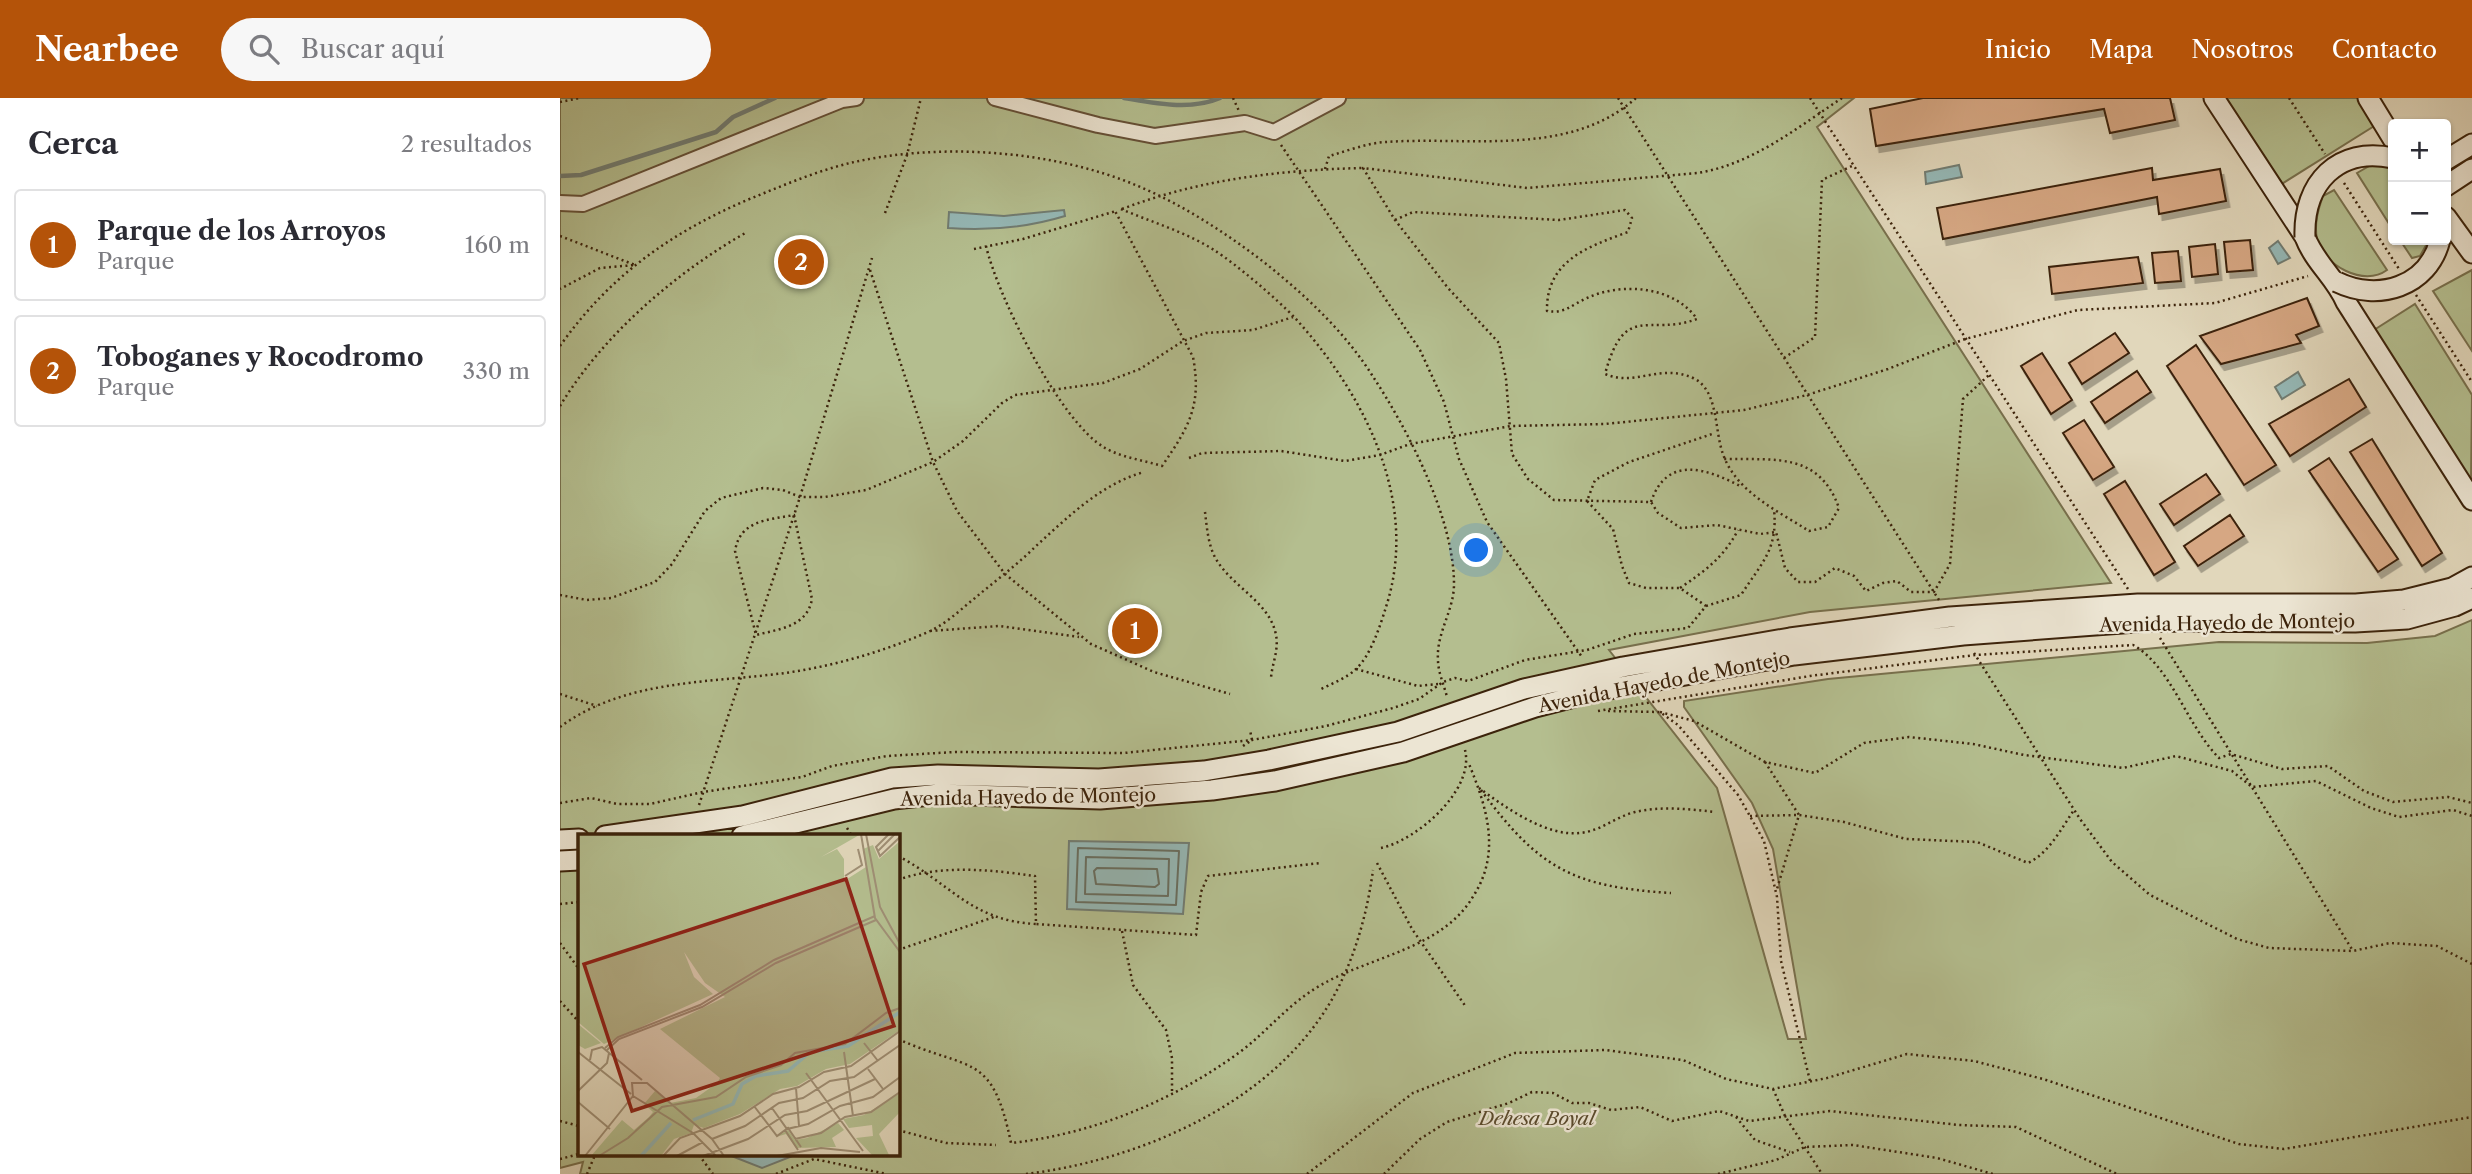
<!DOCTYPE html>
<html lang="es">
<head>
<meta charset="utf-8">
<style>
	body { margin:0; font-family:"Libre Caslon Text",serif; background:#f7f7f7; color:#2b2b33 }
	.controls { position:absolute; right:21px; top:21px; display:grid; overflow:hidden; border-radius:7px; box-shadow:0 2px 5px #0004 }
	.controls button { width:63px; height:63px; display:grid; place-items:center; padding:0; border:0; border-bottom:2px solid #e1e1e2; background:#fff; color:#2b2b33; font:35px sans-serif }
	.you { position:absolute; left:917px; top:453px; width:24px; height:24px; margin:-18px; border:5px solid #fff; border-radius:50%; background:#1a73e8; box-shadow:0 0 0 10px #1a73e833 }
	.badge { display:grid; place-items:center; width:46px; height:46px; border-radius:50%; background:#b45309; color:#fff; font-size:23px; font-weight:700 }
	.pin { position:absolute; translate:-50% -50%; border:4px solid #fff; box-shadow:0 2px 7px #0006 }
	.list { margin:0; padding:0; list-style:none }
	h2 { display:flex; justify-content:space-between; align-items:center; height:91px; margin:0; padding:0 28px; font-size:30px }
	h2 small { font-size:23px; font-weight:400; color:#7c7c81 }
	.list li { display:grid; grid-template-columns:46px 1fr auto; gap:21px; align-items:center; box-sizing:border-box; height:112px; margin:0 14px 14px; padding:0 14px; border:2px solid #e1e1e2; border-radius:7px }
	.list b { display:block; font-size:26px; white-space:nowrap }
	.list p { margin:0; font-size:23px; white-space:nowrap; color:#7c7c81 }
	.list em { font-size:23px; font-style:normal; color:#7c7c81 }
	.icon { flex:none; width:38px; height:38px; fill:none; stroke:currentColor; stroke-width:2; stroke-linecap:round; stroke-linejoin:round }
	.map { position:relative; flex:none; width:1912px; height:1076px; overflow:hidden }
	header { display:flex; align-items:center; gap:42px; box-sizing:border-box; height:98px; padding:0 35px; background:#b45309; color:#fff }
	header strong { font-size:33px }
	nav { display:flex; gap:38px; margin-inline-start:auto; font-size:24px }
	.search { width:490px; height:63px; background:#f7f7f7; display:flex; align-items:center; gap:18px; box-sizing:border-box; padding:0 24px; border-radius:38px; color:#7c7c81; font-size:26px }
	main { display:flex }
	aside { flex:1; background:#fff }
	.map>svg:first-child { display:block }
</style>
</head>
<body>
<header>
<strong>Nearbee</strong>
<div class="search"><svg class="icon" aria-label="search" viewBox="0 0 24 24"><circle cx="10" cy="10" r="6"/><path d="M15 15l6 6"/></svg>Buscar aquí</div>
<nav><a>Inicio</a><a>Mapa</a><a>Nosotros</a><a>Contacto</a></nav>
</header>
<main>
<aside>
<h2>Cerca<small>2 resultados</small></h2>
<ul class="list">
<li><span class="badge">1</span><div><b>Parque de los Arroyos</b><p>Parque</p></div><em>160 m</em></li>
<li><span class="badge">2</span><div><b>Toboganes y Rocodromo</b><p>Parque</p></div><em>330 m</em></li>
</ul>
</aside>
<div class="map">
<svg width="1912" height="1076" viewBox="0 0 1912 1076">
	<defs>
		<filter id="shadow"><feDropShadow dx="3.5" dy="6" stdDeviation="0" flood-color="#0004"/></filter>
	</defs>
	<rect width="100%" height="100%" fill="#e1d7bb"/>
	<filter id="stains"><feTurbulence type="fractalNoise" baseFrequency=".00286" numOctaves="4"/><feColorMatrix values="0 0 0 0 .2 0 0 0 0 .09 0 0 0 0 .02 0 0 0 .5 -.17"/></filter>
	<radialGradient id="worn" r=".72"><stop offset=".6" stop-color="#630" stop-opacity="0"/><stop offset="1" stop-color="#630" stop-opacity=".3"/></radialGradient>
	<path fill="#b4be8f" stroke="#78704d" stroke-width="2" fill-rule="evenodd" d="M0,0H1294L1257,29L1551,485L1250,514L1049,552L1157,690L1228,941H1246L1213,751L1192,705L1124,609V603L1268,581L1659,544L1807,545L1875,538L1912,522V1076H20L23,1064L0,1070ZM19,738H338V1057H19Z
		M1665,0H1803L1819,25L1720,87Z
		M1811,67L1833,70V132L1797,75Z
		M1774,92L1827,172C1804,189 1764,168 1757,141C1754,126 1758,112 1763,98Z
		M1840,142H1869L1860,158L1852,160Z
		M1912,172V253L1873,193Z
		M1855,206L1912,297L1911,384L1814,232Z"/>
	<path fill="#95b8b6" stroke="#717c72" stroke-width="2" d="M1399,67L1402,79L1366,86L1365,74Z
		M504,112L505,118C466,130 429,133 388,130L389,114L444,118Z
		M1718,143L1730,160L1718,166L1709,150Z
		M1738,274L1745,287L1722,301L1715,289Z
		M509,743L629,745L623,816L507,811Z
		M169,1057H235L202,1070Z"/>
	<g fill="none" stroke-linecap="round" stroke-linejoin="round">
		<path stroke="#686e60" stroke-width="2" d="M518,750L619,753L616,807L516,804Z
			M526,759L609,761L608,798L525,796Z
			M537,770L597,771L599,786L595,789L536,786L534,773Z"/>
		<path stroke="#717c72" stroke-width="4.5" d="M564,0C594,5 630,13 660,0
			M0,78L21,77L156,34L173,19L215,0"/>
	</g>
	<path fill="#d6a783" stroke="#3c230b" stroke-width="2" filter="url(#shadow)" d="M1363,0H1610L1615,22L1550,35L1544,11L1316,48L1310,11Z
		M1592,70L1593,82L1660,71L1666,103L1599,116L1597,99L1383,141L1377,110Z
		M1690,142L1693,172L1667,174L1664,144Z
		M1655,146L1658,176L1632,179L1629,149Z
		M1618,153L1621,183L1595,185L1592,155Z
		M1578,159L1583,185L1492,196L1489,169Z
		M1747,200L1759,228L1736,237L1741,245L1661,266L1640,238Z
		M1555,235L1569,255L1522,286L1509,265Z
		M1636,247L1716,367L1684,387L1607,268Z
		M1482,255L1512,302L1491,316L1461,268Z
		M1577,273L1591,294L1545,325L1531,304Z
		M1789,281L1806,309L1730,358L1709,326Z
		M1524,322L1554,369L1533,382L1503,335Z
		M1812,341L1882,455L1862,468L1790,354Z
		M1769,360L1838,461L1818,474L1749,373Z
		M1646,376L1660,396L1614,427L1600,406Z
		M1565,383L1615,464L1594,477L1544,396Z
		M1670,417L1684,438L1638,468L1624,448Z"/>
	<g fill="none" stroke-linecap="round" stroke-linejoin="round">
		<g stroke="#655037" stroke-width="18">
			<path id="street" d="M435,0L538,27L595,38L685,25L714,34L778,0
				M0,105L23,106L282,2L296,0"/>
		</g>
		<g stroke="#3c230b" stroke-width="23">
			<path id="secondary" d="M1654,0L1745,139C1755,165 1775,179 1786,204L1912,402
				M1808,0L1833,41
				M1886,62L1912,46
				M1886,88L1912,71
				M1886,119L1912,155
				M45,738L183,718L332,680L378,677L539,681L644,673L709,662L838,634L964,591L1063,569L1230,540L1390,519L1578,506H1796L1844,502L1892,490L1912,479
				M182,738L334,701L379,696L540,701L652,692L715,683L843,654L975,609L1033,594L1234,557L1403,537L1589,523L1795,524L1847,521L1895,508L1912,500
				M0,742L19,741
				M0,763L19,762"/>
		</g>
		<path stroke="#3c230b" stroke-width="2.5" stroke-dasharray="2 3.5" stroke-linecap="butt" d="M673,0L679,13
			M1058,0L1379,502
			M1250,0L1568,491
			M1282,0C1237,30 1191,67 1137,75L967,90L803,70L835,122L888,190L939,245L946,281L952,356L968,381L994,402L1091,404L1098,415L1121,430L1157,427L1200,436L1216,434L1225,470L1238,484H1255L1275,470L1294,478L1306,493L1323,485L1337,483L1351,494H1374L1390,466L1403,301L1429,277
			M1729,0L1765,56
			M0,4L20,0
			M721,47L860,252L884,304L899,361L927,424L1022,559
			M765,71L769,58C787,53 807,45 826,44C908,38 1009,60 1076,0
			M1784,85L1839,171
			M561,111C591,124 626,134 654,152C676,166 717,201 735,220C805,297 860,404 826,509C820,528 811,557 796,571C787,580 771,586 759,592
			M562,111C641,81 720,72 803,70
			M325,115L347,57L361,0
			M835,122L853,114L999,122L1065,112L1072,120L1068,134C1027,149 986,163 987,213C1005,216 1011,207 1027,200C1062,184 1114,188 1137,221C1088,239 1065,203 1045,276C1076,289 1100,265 1133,280C1159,292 1154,332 1163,356C1176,394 1218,413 1249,433L1268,429L1279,410C1259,354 1215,362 1164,361
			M0,138L75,167L40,170L0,191
			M426,148C438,199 500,324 545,350C563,360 583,362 602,368C629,329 642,307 633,259L555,113
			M414,151L463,141L556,113
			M310,172L373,364L397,413L445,476L531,546L594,574L670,596
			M1856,197L1912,284
			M0,248C50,177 113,133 192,100C224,87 257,73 290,65C379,44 493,52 578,88C623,107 666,135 705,165C745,197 784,233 812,277C848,332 894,420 894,486C894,513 876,535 878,562C878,574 884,587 887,599
			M1224,260L1255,239L1262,82L1292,68
			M0,308C43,237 115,175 187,134
			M629,360L642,355L721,353L785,363L820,357L850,346L951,328L1045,326L1184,312L1247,297L1328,271L1405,241L1518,212L1655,205L1748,178
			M1091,404C1107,356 1148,371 1182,389
			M645,414C647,430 648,447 656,461C672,489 710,504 716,537C719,552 712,566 711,580
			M234,417L252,501C247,529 219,531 196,537L175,453C180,422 208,422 234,417Z
			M1120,490C1145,473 1164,459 1178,432
			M0,497L27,502L51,500L95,484L112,466L145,413L161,400L203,390L223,392L240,399H265L306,392L373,364L403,343L442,305L455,297L543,285L580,271L623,243L646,235L693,232L733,219
			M1146,508L1181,497C1202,464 1218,452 1214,411
			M370,533L439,528L519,539
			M1600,540L1793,853
			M1414,555L1520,721L1552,764L1590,797L1677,841L1709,850L1793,853L1830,845L1877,848L1912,866
			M796,571L858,588L878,586
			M0,596L37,608
			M1038,613L1250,578L1415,557L1573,547C1611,568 1627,628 1659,660L1671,656L1722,671L1768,668L1804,693L1833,704L1888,699L1912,705
			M1048,613L1100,614L1118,627L1178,697L1204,743L1217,799L1221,863L1250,983
			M1100,614L1134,623L1205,664L1255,675L1304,645L1349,639L1413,646L1464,657L1563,670L1616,658L1672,673L1692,689L1756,683L1811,710L1839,719L1893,712L1912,718
			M0,629C65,581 150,585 225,575C274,568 322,554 368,534C386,526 400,512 415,500C435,483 457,467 476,448C508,419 541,386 584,374
			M683,648L692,642L690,632
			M1205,664L1239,717L1217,791
			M919,690C945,709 986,739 1020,735C1041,733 1055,719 1075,714C1100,708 1129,711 1155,714
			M921,692C979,771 1014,789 1111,795
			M0,705L31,700L57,706H90L143,694L242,679L272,668L327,658L395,654L564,655L692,642L766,628L833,610L859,601L883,584L895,580L908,583L965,562L1027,552L1074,536L1128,530L1146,508L1120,490H1086L1069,485L1062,468L1053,431L1027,403L1035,382L1069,364L1155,335
			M139,707L240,399L312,160
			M1190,718L1239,717L1284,724L1346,741L1417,744L1468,765C1489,755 1501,731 1514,712
			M287,730L292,738
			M821,750C857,742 915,692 905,652
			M338,758C390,785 411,823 476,826
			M817,765L852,831L906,909
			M338,782C380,766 432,772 475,778L476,826L636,837L641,794L648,778L760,765
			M0,806L19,804
			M562,833L573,887L606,932L612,960V995
			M0,845L19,871
			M338,852L434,819
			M0,903L19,924
			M338,941C411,974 432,953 451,1045C533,1036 613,1003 680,954C709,932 728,906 761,887C811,858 883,851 914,797C941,754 927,710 909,666
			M1213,991L1225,1018L1262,1076
			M1176,1019L1195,1042L1230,1054
			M0,1023L19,1028
			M338,1032L386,1045L436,1047
			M139,1057L153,1076
			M0,1061L19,1056
			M27,1076L35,1057
			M216,1076L254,1061L327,1076
			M466,1076C580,1062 711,1006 771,903C794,863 807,817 813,772
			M747,1076L853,995L955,955L1045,952L1123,962L1166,981L1213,991L1267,980L1347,956L1414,963L1483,981L1679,1046L1724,1051L1912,1019
			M824,1076L860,1041L887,1024L949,1005L972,994L993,995L1012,1005H1029L1051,1012L1080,1009L1112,1023L1159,1013L1189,1023L1270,1013L1399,1027L1456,1029L1557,1076
			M1158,1076L1216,1062L1245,1049L1293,1047L1377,1060L1433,1076"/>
		<use href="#street" stroke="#ece5d3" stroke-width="14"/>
		<use href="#secondary" stroke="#ece5d3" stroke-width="19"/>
		<g stroke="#3c230b" stroke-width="23" stroke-linecap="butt">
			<path id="secondary-bridge" d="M1745,139C1743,85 1778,48 1833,60
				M1777,184C1818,204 1868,189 1880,142"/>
		</g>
		<use href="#secondary-bridge" stroke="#ece5d3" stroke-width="19"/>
	</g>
	<g text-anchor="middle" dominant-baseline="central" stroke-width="5" stroke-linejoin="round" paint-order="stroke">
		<g font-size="19" fill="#3c230b" stroke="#ece5d3">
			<text transform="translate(1667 525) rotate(-1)">Avenida Hayedo de Montejo</text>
			<text transform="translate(1104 584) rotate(-11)">Avenida Hayedo de Montejo</text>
			<text transform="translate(468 699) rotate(-1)">Avenida Hayedo de Montejo</text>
		</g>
		<g font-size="19" font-style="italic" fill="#5a4a2c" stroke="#ece5d3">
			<text x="977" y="1020">Dehesa Boyal</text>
		</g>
	</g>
	<g transform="translate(18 736)">
		<rect width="322" height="322" fill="#e1d7bb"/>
		<path d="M0,0H283L243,23L259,15L266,25V47L288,33L285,15L295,11L301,25L322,7V196L272,230L248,235L219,252L202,255L162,280L126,294L116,291L113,299L96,305L83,322H13L44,286L56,296L71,283L75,278L66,270L77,257L92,269L118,264L139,249L142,244L82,195L147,163L127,149L106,118L116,143L135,160L26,210L0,188ZM0,190L23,209L7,215L0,211ZM322,259V278L301,300L311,321H294L278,304L295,302L294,291L271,294L265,285L286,281ZM260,289L266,296L254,304L258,313L218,314L208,300L198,303L210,296L217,306L229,304Z" fill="#b4be8f"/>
		<path fill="none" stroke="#95b8b6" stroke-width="3.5" d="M115,286L155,270L164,250L178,242L210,237L232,218L270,212L322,178M63,322L93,289"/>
		<path fill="none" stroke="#9f8f75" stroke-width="2" d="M283,0L297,84L322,118M288,0L302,73L322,110M311,0L298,13L302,22L322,3M300,17L317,0M267,42L284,31L280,15M286,209L300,227M27,214L40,203L122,171L196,126L297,82M29,216L41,205L124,173L198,129L298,86M0,218L53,260M266,218L275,282M12,226L14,216L24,213L64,246M290,235L305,255M228,239L285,317M218,254L221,292M0,257L29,229L31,219M0,268L32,295M176,272L199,302L210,294L223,313M194,274L209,295L230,290L262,272L295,263L322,243M207,296L220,316M134,305L167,292L201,269L225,264L252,247L276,243L322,211M217,305L243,299L267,283L293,278L322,258M7,322L55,262M21,322L50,304L84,273L138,263L168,243L203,231L217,219L267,210L308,179L322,174M85,322L102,304L162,282L195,260L221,253L246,238L273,232L322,197M99,322L125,308M125,322L170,305L207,281L229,277L297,245M138,322L115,299L55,262L54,249H69L134,305L146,322M199,322L243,314L282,318"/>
		<path fill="#8f2418" fill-opacity="0.15" stroke="#8f2418" stroke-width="3.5" d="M268,45L316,192L54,277L6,130Z"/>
		<rect width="322" height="322" fill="none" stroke="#3c230b" stroke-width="3.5"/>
	</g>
	<rect width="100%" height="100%" filter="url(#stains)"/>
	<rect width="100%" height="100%" fill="url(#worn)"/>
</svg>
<div class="controls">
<button>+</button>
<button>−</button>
</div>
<div class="you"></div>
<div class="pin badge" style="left:575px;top:533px">1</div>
<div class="pin badge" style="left:241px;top:164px">2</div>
</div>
</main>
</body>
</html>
